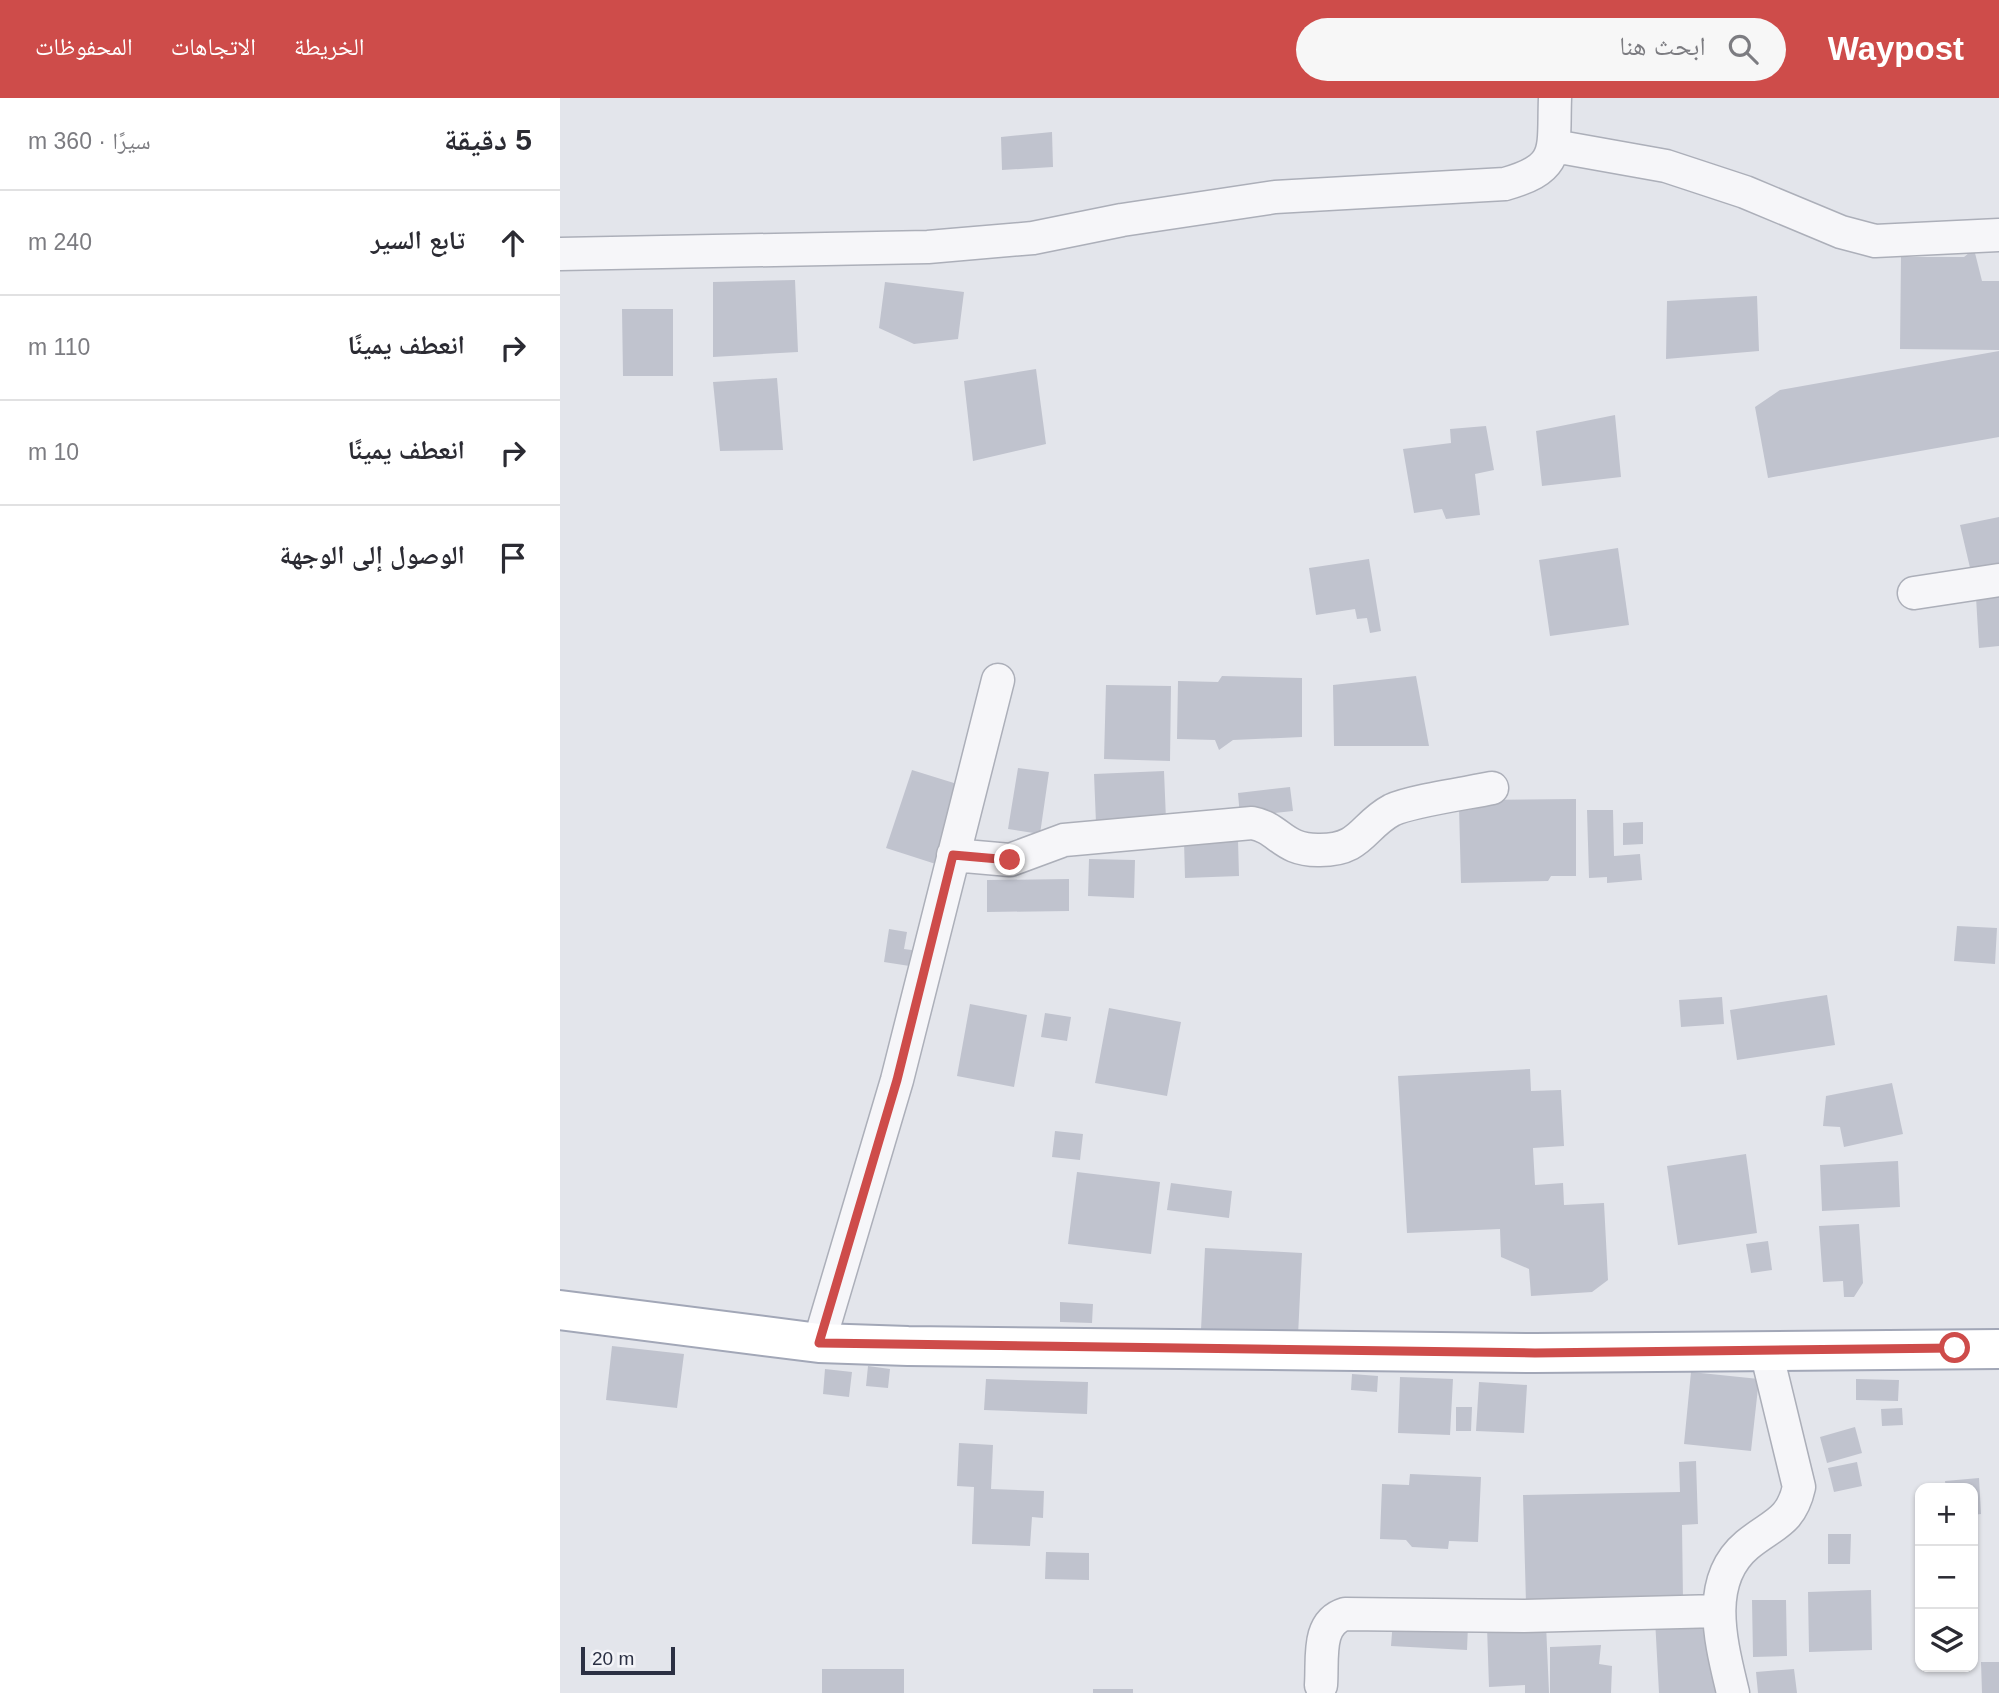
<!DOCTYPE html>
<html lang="ar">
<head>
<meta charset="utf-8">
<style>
	body { margin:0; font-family:Arial,"Noto Naskh Arabic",sans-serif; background:#f7f7f7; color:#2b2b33; direction:rtl }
	.controls { position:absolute; right:21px; bottom:21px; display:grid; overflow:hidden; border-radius:14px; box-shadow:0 2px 5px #0004 }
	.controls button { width:63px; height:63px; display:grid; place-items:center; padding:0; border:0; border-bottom:2px solid #e1e1e2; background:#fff; color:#2b2b33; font:35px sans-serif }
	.scale { position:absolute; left:21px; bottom:18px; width:94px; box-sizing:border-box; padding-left:7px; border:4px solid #2b3043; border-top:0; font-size:19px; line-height:24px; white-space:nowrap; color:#2b3043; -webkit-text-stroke:5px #f3f4f8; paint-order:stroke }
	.stop { position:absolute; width:21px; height:21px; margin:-16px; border:5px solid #ce4c4a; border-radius:50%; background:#fff }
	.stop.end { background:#ce4c4a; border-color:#fff; box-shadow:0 2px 7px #0008 }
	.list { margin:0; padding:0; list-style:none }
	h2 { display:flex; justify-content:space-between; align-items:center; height:91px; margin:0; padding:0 28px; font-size:30px }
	h2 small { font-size:23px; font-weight:400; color:#7c7c81 }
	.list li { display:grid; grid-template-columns:46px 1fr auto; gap:21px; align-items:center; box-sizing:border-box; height:105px; padding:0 28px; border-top:2px solid #e1e1e2 }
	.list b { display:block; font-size:26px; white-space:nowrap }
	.list em { font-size:23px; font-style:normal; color:#7c7c81 }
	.icon { flex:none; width:38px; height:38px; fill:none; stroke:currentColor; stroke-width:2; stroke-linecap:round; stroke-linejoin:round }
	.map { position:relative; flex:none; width:1439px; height:1595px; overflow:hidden; direction:ltr }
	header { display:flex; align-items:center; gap:42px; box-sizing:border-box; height:98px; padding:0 35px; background:#ce4c4a; color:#fff }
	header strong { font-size:33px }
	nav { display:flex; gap:38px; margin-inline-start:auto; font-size:24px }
	.search { width:490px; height:63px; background:#f7f7f7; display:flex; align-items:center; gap:18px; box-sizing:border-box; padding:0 24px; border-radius:38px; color:#7c7c81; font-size:26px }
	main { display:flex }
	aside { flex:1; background:#fff }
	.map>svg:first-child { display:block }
</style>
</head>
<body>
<header>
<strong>Waypost</strong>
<div class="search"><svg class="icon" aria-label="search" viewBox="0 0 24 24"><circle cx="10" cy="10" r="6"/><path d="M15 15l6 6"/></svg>ابحث هنا</div>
<nav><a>الخريطة</a><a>الاتجاهات</a><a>المحفوظات</a></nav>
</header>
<main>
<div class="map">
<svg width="1439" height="1595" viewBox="0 0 1439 1595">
	<rect width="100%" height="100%" fill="#e3e5eb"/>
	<path fill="#c0c3ce" d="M492,34L493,69L442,72L441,39Z
		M1414,151L1422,183H1439V252L1340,251L1341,159H1404Z
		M235,182L238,254L153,259V184Z
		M325,184L404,194L398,241L354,246L319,230Z
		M1197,198L1199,253L1106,261L1107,203Z
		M62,211H113V278H63Z
		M1439,253V339L1208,380L1195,309L1220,292Z
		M476,271L486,346L413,363L404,283Z
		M217,280L223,352L160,353L153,284Z
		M1055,317L1061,379L982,388L976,333Z
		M926,328L934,372L915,376L920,417L886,421L882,411L854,415L843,351L891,345L890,331Z
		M1439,419V475L1411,474L1400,427Z
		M1058,450L1069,527L990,538L979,462Z
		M809,461L821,533L810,535L807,520L797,521L795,511L756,517L749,470Z
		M1439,498V548L1419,550L1416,499Z
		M662,578L742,580V639L673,642L659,652L655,642L617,641L618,583L658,584Z
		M856,578L869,648H774L773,587Z
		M546,587L611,588L610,663L544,661Z
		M458,670L489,674L480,736L448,731Z
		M352,672L410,690L385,769L326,750Z
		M604,673L606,722L536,725L534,676Z
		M730,689L733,713L680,719L678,695Z
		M1016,701V778H991L988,783L901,785L899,710L916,702Z
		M1027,712H1053L1054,758L1080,756L1082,782L1047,785V779L1029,780Z
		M1083,724V746L1063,747V725Z
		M678,742L679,778L625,780L624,743Z
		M529,761L575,762L574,800L528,798Z
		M509,781V813L427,814V782Z
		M1397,828L1437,830L1435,866L1394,863Z
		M329,831L347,834L344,851L359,853L356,869L324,864Z
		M1267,897L1275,947L1177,962L1170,912Z
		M1162,899L1164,926L1121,929L1119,902Z
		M410,906L467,917L454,989L397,978Z
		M549,910L621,924L607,998L535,985Z
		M485,915L511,919L507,943L481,939Z
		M970,971L971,993L1001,992L1004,1048L973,1050L975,1087L1003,1085L1004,1107L1044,1105L1048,1182L1032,1194L971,1198L969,1171L941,1159L940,1131L847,1135L838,978Z
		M1332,985L1343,1036L1284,1049L1280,1029L1263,1028L1266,998Z
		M495,1033L523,1036L520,1062L492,1059Z
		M1186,1056L1197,1135L1118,1147L1107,1068Z
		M1338,1063L1340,1109L1262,1113L1260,1067Z
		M517,1074L600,1084L591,1156L508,1146Z
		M611,1085L672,1093L669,1120L607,1112Z
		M1299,1126L1303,1185L1294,1199H1284L1283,1183L1263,1184L1259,1128Z
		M1208,1143L1212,1172L1191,1175L1186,1146Z
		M645,1150L742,1155L738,1238L641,1232Z
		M500,1204L533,1206L532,1225L500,1224Z
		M52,1248L124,1256L117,1310L46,1302Z
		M308,1268L330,1271L328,1290L306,1288Z
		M265,1271L292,1274L289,1299L263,1296Z
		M1131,1274L1199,1281L1191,1353L1124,1346Z
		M792,1276L818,1278L817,1294L791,1292Z
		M840,1279L893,1281L890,1337L838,1335Z
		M426,1281L528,1284L527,1316L424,1312Z
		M1296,1281L1339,1282L1338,1303L1296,1302Z
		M919,1284L967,1287L964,1335L916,1333Z
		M896,1309H912L911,1333H896Z
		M1342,1310L1343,1327L1322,1328L1321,1311Z
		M1295,1329L1302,1355L1267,1365L1260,1339Z
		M399,1345L433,1347L431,1391L484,1393L483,1420L472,1419L470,1448L412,1446L414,1389L397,1388Z
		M1136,1363L1138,1426L1122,1427L1123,1502L966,1505L963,1397L1120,1394L1119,1364Z
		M1297,1364L1302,1388L1274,1394L1268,1370Z
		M850,1376L921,1379L918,1444L889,1443L888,1451L852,1449L846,1442L820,1441L822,1386L849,1387Z
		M1419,1380L1421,1416L1413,1417V1390H1386L1385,1383Z
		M1268,1436H1291L1290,1466H1268Z
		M486,1454L529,1455V1482L485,1481Z
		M1311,1492L1312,1552L1249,1554L1248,1494Z
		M1192,1502H1226L1227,1558L1193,1559Z
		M1157,1517L1161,1595H1099L1095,1521Z
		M833,1522L908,1527L907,1552L831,1548Z
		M986,1526L989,1595H965V1587L929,1589L927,1528Z
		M1041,1547L1039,1566L1052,1568L1051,1595H990V1549Z
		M1421,1564H1439V1595H1422Z
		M262,1571H344V1595H262Z
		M1234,1571L1237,1595H1198L1196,1574Z
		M533,1591H573V1595H533Z"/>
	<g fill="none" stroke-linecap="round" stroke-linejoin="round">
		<g stroke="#acafb9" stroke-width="35">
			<path id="minor" d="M994,48L1106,68L1185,94L1281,134L1315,143L1439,137
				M0,156L368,149L473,140L562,122L715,99L945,86C1002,70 993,52 995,0
				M1354,495L1439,482
				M393,757L450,762L504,742L692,725C720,730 722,753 760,752C802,752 802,728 832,712C851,703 908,695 932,690
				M259,1245L337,982L438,582
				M761,1587C763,1561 756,1525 785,1516L964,1518L1159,1513
				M1173,1595C1162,1548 1143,1484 1187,1447C1212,1426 1231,1425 1239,1389L1206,1253"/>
		</g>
		<g stroke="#a2a7b7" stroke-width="42">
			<path id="major" d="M0,1212L259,1245L348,1248L975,1255L1439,1251"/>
		</g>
		<use href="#minor" stroke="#f6f6f9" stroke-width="32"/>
		<use href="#major" stroke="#fff" stroke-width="38"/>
	</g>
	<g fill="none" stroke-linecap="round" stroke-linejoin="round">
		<path stroke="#ce4c4a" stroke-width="9" d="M450,762L393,757L337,982L259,1245L975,1255L1395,1250"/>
	</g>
</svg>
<div class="controls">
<button>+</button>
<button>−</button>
<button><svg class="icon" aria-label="layers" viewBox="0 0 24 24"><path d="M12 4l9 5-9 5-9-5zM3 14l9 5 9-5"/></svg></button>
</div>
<div class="scale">20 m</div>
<div class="stop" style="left:1395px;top:1250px"></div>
<div class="stop end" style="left:450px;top:762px"></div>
</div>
<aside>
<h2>5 دقيقة<small>سيرًا · 360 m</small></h2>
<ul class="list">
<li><svg class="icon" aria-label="ahead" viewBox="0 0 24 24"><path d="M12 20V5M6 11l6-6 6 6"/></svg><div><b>تابع السير</b></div><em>240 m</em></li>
<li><svg class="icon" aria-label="right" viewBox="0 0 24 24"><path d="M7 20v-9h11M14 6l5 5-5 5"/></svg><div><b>انعطف يمينًا</b></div><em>110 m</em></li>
<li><svg class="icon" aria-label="right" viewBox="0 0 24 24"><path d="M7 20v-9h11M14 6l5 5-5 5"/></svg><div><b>انعطف يمينًا</b></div><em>10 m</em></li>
<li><svg class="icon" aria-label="arrive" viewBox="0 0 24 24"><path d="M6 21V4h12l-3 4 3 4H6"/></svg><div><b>الوصول إلى الوجهة</b></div></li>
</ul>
</aside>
</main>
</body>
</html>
